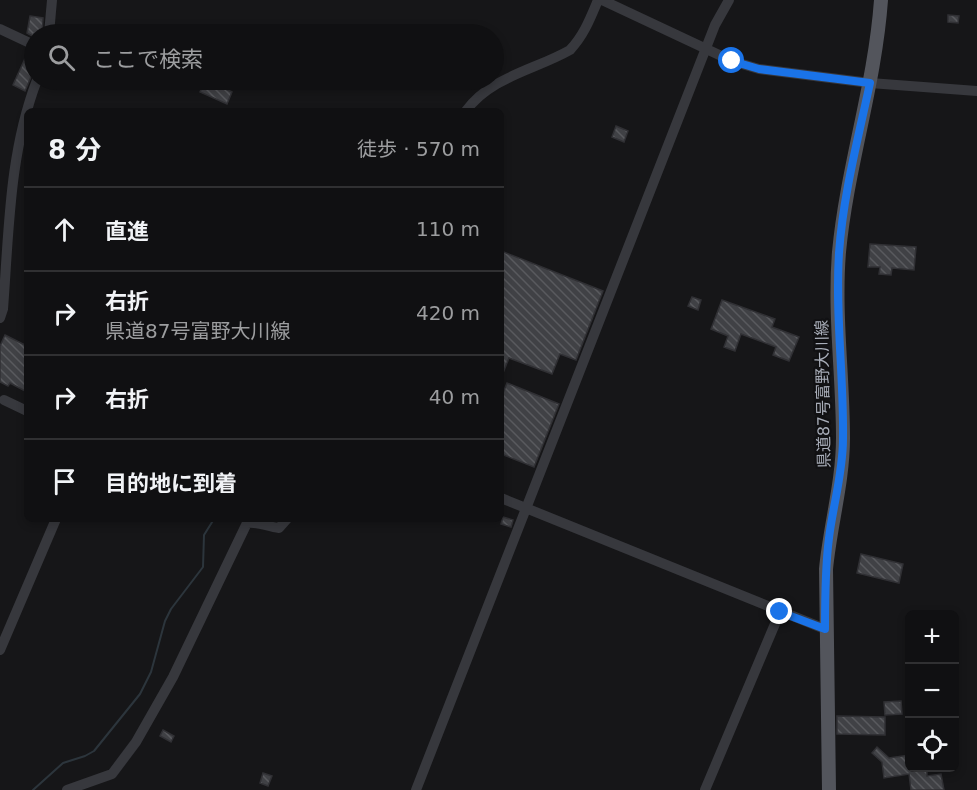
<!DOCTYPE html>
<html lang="ja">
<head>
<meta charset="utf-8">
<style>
	body { margin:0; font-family:"DejaVu Sans","Noto Sans JP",sans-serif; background:#19191b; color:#f1f3f6 }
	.controls { position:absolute; right:18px; bottom:18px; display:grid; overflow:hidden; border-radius:9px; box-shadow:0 3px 9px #0003 }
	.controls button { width:54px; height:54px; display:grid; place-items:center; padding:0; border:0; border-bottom:2px solid #303032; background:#101012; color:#f1f3f6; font:30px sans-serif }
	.stop { position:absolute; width:18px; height:18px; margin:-14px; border:4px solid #1a73e8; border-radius:50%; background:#fff }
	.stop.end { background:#1a73e8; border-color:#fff; box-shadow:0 2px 6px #0008 }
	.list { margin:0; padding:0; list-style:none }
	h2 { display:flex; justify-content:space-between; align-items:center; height:78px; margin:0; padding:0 24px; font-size:26px }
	h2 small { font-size:20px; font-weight:400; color:#9c9d9f }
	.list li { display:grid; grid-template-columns:39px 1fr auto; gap:18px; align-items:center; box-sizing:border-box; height:84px; padding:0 24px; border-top:2px solid #303032 }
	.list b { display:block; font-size:22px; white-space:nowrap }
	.list p { margin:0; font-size:20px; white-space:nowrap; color:#9c9d9f }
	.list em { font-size:20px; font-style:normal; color:#9c9d9f }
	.icon { flex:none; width:33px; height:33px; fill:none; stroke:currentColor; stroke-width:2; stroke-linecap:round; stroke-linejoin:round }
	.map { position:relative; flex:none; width:977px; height:790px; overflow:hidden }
	.search { position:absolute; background:#101012; box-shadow:0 3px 9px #0003; left:24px; top:24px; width:480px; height:66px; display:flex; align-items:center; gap:15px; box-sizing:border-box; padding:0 21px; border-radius:33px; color:#9c9d9f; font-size:22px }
	.panel { position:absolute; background:#101012; box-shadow:0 3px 9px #0003; left:24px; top:108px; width:480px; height:414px; border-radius:9px }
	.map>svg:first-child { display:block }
</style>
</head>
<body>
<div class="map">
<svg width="977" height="790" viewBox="0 0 977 790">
	<defs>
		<pattern id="building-back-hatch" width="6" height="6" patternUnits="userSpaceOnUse" patternTransform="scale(1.5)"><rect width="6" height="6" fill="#404145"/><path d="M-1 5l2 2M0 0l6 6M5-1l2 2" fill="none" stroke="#595a5e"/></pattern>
	</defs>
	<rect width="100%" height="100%" fill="#161618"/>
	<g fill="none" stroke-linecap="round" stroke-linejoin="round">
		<path stroke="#2c353c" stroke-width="2" d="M33,790L63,763L85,756L94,751L140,694L151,672L165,621L171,609L203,567L204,535L214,519"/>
	</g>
	<path fill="url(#building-back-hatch)" stroke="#303034" stroke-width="1.5" d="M948,15L959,16L958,23L948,22Z
		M30,16L43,18L42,34H34V37L27,33Z
		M28,52L34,55V70L25,91L13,85Z
		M206,80L232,92L227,104L200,92Z
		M616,126L628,131L624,142L612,137Z
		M870,244L916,247L914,270L892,268L891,275L879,274L880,267H868Z
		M501,251L603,291L576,360L560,354L552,374L509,358L501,378Z
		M692,297L701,300L698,310L688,306Z
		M722,300L775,319L772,327L799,337L789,361L773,355L776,347L741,334L735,351L724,347L728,336L711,329Z
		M5,335L27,346V392L10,383L8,386L0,382V346Z
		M507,383L559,404L534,467L501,454V398Z
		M503,517L513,520L511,527L501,524Z
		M861,554L903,564L899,583L857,573Z
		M901,701L902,714L885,715L884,702Z
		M837,716L885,717V735L837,734Z
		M163,730L174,736L171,742L160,736Z
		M877,747L889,758L909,755V768H927V776L941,774L944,790H911L909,774L884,778L882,762L872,753Z
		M263,773L272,776L268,786L260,783Z"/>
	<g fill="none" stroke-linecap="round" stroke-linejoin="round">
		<path stroke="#37383d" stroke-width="10" d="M602,0L732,61L759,69L870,83L977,91
			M0,29L34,45
			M49,34L52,0
			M466,111C490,77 535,70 570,50C584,35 590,19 598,0
			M0,318L3,309C9,231 9,153 37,80
			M4,400L27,411
			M501,498L825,629
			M0,650L56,519
			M67,790L112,774L136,742L173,677L247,523C257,521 268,527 279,528L287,519
			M416,790L715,25L729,0
			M705,790L780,612"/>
		<path stroke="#53555c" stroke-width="14" d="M829,790L826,569C830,526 843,482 843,438C843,376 834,314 839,252C847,167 875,85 881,0"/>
	</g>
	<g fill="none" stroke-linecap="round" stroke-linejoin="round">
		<path stroke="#1a73e8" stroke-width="8" d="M732,61L759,69L870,83C858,139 843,196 839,253C835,315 844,377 843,439C843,473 833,505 829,538C825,568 825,598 825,629L780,612"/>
	</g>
	<g text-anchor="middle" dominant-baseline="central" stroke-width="4.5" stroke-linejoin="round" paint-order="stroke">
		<g font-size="16" fill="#a8adb8" stroke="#111113">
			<text transform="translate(823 394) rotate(-91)">県道87号富野大川線</text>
		</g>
	</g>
</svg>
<div class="controls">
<button>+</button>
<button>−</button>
<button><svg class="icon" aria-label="locate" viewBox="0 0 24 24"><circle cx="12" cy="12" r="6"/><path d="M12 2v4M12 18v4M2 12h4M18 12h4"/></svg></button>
</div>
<div class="stop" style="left:732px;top:61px"></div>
<div class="stop end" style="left:780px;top:612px"></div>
<div class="search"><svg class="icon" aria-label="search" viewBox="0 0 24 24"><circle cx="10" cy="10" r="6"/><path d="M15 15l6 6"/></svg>ここで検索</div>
<section class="panel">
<h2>8 分<small>徒歩 · 570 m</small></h2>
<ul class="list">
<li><svg class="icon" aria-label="ahead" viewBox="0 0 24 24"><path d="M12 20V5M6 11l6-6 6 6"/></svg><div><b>直進</b></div><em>110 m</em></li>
<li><svg class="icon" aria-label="right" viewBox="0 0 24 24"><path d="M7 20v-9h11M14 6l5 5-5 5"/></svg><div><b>右折</b><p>県道87号富野大川線</p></div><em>420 m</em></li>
<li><svg class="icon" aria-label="right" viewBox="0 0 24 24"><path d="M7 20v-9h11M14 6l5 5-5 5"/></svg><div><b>右折</b></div><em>40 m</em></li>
<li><svg class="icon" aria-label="arrive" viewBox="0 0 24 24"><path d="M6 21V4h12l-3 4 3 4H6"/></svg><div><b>目的地に到着</b></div></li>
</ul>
</section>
</div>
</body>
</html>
